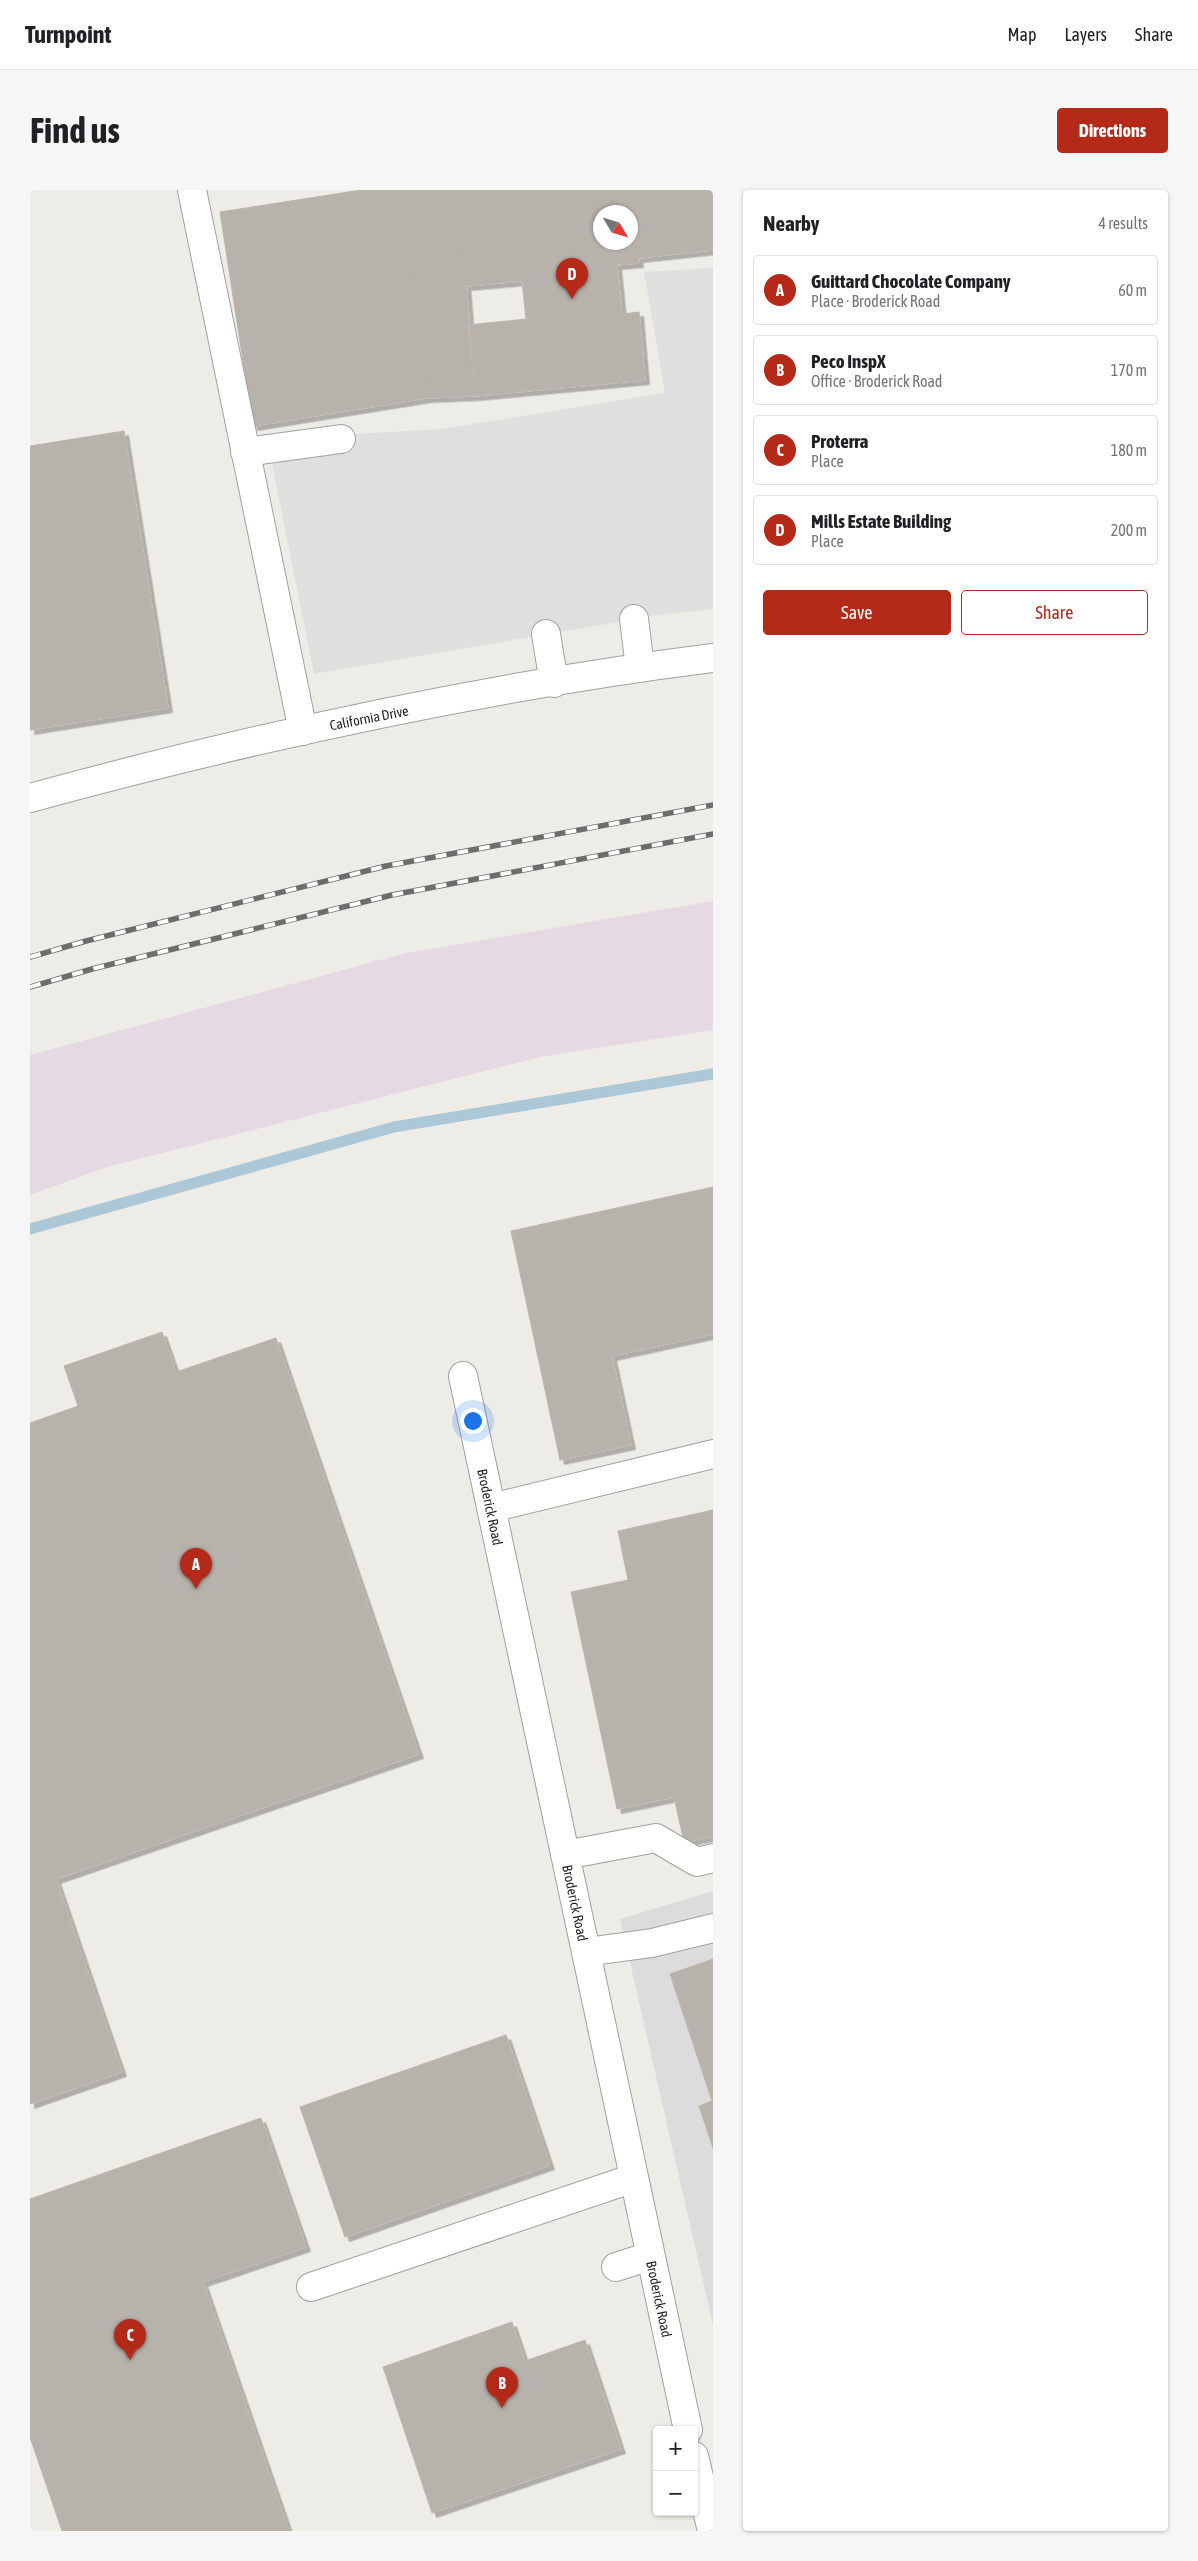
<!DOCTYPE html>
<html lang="en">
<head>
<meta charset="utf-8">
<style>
	body { margin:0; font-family:"Asap Condensed",sans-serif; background:#f6f6f6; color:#202124 }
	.controls { position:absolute; right:15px; bottom:15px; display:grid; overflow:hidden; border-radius:5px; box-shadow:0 1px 4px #0004 }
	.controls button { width:45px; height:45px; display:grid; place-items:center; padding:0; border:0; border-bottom:1px solid #e0e0e0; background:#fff; color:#202124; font:25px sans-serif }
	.compass { position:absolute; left:563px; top:15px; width:45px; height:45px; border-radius:50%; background:#fff; box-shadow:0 1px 4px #0004; rotate:128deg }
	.you { position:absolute; left:442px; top:1230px; width:18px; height:18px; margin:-12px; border:4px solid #fff; border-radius:50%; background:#1a73e8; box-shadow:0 0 0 8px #1a73e833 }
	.badge { display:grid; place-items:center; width:32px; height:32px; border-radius:50%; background:#b52919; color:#fff; font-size:16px; font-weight:700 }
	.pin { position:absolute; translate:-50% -41px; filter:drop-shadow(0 1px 2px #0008) }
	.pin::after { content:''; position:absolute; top:26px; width:18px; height:15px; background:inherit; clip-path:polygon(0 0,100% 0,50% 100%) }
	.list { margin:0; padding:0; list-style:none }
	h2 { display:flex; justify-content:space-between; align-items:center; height:65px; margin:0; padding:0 20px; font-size:21px }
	h2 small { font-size:16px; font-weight:400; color:#757577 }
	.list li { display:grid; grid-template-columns:32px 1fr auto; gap:15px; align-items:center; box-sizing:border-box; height:70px; margin:0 10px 10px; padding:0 10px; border:1px solid #e0e0e0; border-radius:5px }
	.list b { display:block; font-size:19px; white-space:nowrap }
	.list p { margin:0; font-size:16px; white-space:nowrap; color:#757577 }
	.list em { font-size:16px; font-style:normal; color:#757577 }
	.actions { display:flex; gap:10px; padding:15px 20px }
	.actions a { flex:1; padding:11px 0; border:1px solid #b52919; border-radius:5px; text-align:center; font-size:18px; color:#b52919 }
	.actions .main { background:#b52919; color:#fff }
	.map { position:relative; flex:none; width:683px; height:2341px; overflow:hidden; border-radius:5px }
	header { display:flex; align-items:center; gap:30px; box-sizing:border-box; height:70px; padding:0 25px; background:#fff; border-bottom:1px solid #e0e0e0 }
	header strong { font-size:24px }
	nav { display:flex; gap:28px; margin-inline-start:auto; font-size:18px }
	.intro { display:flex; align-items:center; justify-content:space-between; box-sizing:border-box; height:120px; padding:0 30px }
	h1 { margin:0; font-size:35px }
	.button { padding:12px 22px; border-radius:5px; background:#b52919; color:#fff; font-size:18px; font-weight:700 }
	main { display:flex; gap:30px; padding:0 30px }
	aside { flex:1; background:#fff; border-radius:5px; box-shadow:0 1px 4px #0004 }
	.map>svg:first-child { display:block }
</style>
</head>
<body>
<header>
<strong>Turnpoint</strong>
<nav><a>Map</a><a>Layers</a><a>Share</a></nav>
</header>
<div class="intro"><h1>Find us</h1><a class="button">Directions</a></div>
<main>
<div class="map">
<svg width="683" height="2341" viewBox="0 0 683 2341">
	<defs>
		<filter id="shadow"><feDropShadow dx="4.5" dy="4.5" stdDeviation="0" flood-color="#0004"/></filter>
	</defs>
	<rect width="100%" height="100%" fill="#eeece6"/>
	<path fill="#dddcdc" d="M683,1701V2135L590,1729Z"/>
	<path fill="#e6d9e3" d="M683,711V840L510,867L77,977L0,1005V865L376,763Z"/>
	<path fill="#dfdfdf" d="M683,78V419L635,424L284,484L237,249L412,239L635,203L614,82Z"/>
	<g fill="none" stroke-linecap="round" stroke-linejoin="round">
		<path stroke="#acc8d6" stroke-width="11" d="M0,1039L364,937L683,884"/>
	</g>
	<path fill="#b7b2ac" stroke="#beb5aa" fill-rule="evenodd" filter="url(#shadow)" d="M331,0H365L397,208L223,236L190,22Z
		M365,0H429L445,206L397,208Z
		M429,0H602L609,73L587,75L592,124L609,122L615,190L445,206L438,135L496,129L492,91L437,96ZM570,22H600V52H570Z
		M602,0H683V60L609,68Z
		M94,241L138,518L0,540V256Z
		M683,997V1144L582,1166L601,1255L530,1270L481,1041Z
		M132,1142L146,1182L246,1148L389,1564L26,1689L92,1882L0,1914V1233L48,1216L34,1176Z
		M683,1320V1646L654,1652L644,1607L587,1619L541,1402L598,1390L588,1341Z
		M683,1769V1958L669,1916L682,1911L640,1784Z
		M476,1845L520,1975L315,2047L270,1917Z
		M231,1928L276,2057L173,2092L259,2341H32L0,2247V2009Z
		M482,2132L495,2171L555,2150L591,2259L402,2323L353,2177Z"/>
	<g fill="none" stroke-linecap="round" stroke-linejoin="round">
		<g stroke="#a0a0a0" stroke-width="30">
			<path id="minor" d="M162,0L273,541
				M215,262L311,249
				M604,429L610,478
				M516,444L524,493
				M0,608C224,547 453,497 683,468
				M433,1186L658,2240
				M461,1318L683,1264
				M535,1665L626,1648L667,1672L683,1668
				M556,1762L622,1753L683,1738
				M586,2077L620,2066
				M281,2097L604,1988
				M664,2266L682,2341"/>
		</g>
		<use href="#minor" stroke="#fff" stroke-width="28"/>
		<g stroke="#6d6d6d" stroke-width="5.5">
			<path id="rail" d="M0,767L56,751L356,676L683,615
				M0,797L62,779L362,705L683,644"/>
		</g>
		<use href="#rail" stroke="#fff" stroke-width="4" stroke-dasharray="11" stroke-linecap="butt"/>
	</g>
	<g text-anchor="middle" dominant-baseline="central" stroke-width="4" stroke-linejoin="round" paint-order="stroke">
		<g font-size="14" fill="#1f1f1f" stroke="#fff">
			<text transform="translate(339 528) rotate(-11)">California Drive</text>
			<text transform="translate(460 1317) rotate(78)">Broderick Road</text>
			<text transform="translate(545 1713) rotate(78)">Broderick Road</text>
			<text transform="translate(629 2109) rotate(78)">Broderick Road</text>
		</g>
	</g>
</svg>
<div class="controls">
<button>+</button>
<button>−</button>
</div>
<svg class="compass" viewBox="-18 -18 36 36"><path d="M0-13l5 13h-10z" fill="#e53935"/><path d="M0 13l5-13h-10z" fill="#757577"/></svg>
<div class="you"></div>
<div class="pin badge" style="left:166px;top:1399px">A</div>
<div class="pin badge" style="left:472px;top:2218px">B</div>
<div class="pin badge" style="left:100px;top:2170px">C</div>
<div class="pin badge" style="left:542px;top:109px">D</div>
</div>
<aside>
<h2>Nearby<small>4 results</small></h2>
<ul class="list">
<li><span class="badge">A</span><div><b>Guittard Chocolate Company</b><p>Place · Broderick Road</p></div><em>60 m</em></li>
<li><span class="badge">B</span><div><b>Peco InspX</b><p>Office · Broderick Road</p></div><em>170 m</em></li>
<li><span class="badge">C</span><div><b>Proterra</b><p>Place</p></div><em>180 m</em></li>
<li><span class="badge">D</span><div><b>Mills Estate Building</b><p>Place</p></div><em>200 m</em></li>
</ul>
<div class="actions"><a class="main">Save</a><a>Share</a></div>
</aside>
</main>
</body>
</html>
